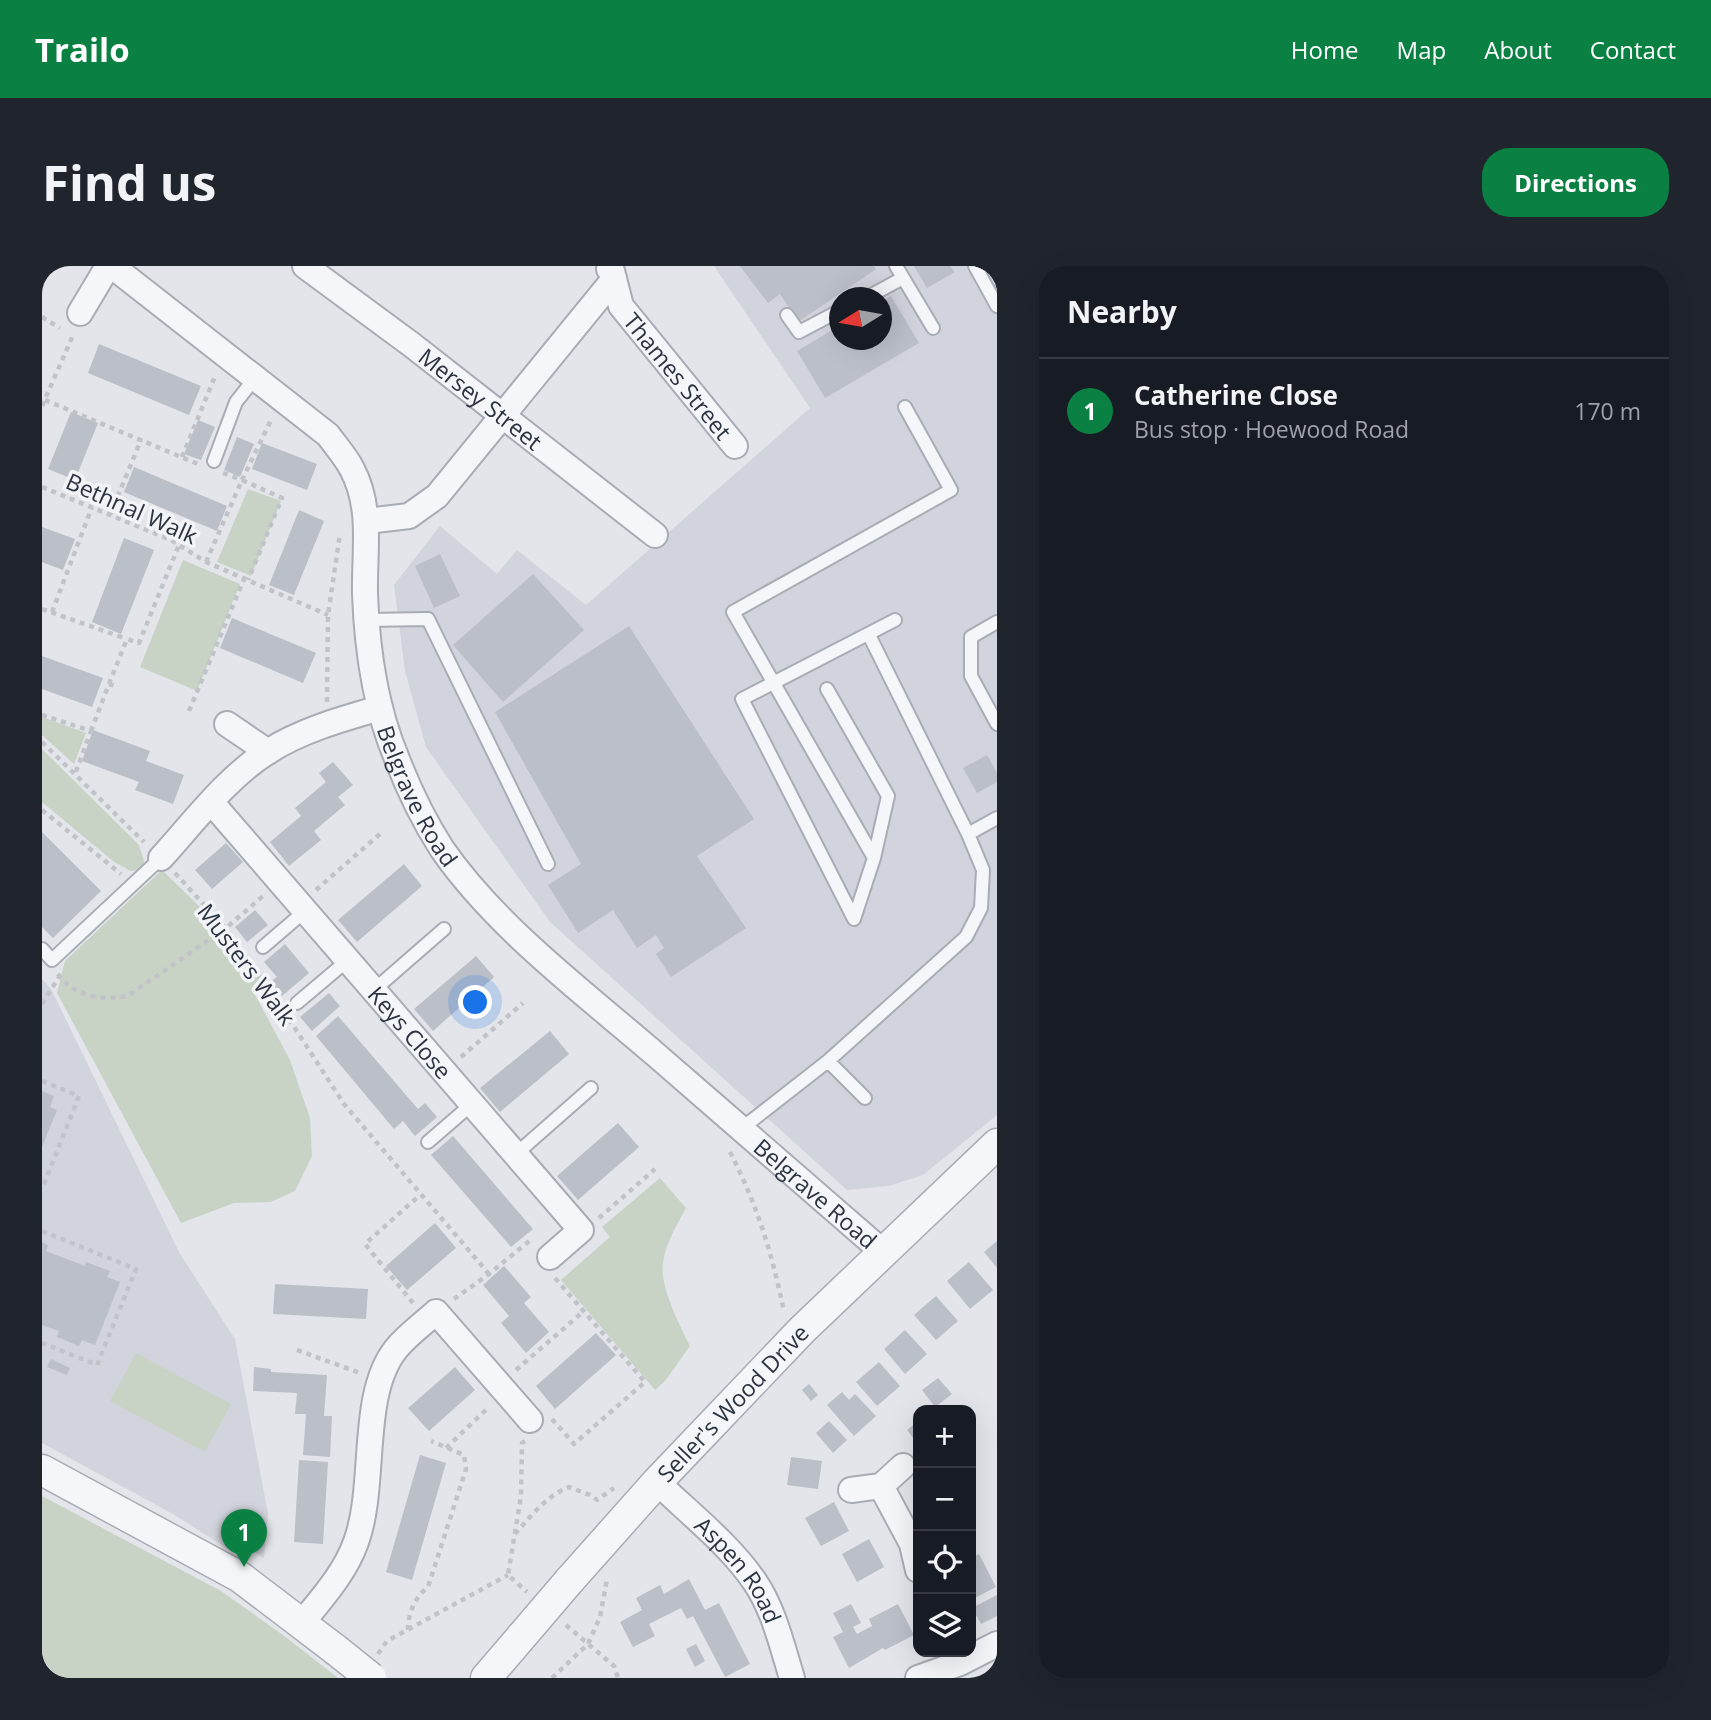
<!DOCTYPE html>
<html lang="en">
<head>
<meta charset="utf-8">
<style>
	body { margin:0; font-family:"Open Sans",sans-serif; background:#20242c; color:#f1f3f6 }
	.controls { position:absolute; right:21px; bottom:21px; display:grid; overflow:hidden; border-radius:14px; box-shadow:0 7px 28px #0002 }
	.controls button { width:63px; height:63px; display:grid; place-items:center; padding:0; border:0; border-bottom:2px solid #363941; background:#171b24; color:#f1f3f6; font:35px sans-serif }
	.compass { position:absolute; left:787px; top:21px; width:63px; height:63px; border-radius:50%; background:#171b24; box-shadow:0 7px 28px #0002; rotate:259deg }
	.you { position:absolute; left:434px; top:737px; width:24px; height:24px; margin:-18px; border:5px solid #fff; border-radius:50%; background:#1a73e8; box-shadow:0 0 0 10px #1a73e833 }
	.badge { display:grid; place-items:center; width:46px; height:46px; border-radius:50%; background:#0b8043; color:#fff; font-size:23px; font-weight:700 }
	.pin { position:absolute; translate:-50% -58px; filter:drop-shadow(0 2px 4px #0008) }
	.pin::after { content:''; position:absolute; top:37px; width:24px; height:21px; background:inherit; clip-path:polygon(0 0,100% 0,50% 100%) }
	.list { margin:0; padding:0; list-style:none }
	h2 { display:flex; justify-content:space-between; align-items:center; height:91px; margin:0; padding:0 28px; font-size:30px }
	h2 small { font-size:23px; font-weight:400; color:#9ea1a6 }
	.list li { display:grid; grid-template-columns:46px 1fr auto; gap:21px; align-items:center; box-sizing:border-box; height:105px; padding:0 28px; border-top:2px solid #363941 }
	.list b { display:block; font-size:26px; white-space:nowrap }
	.list p { margin:0; font-size:23px; white-space:nowrap; color:#9ea1a6 }
	.list em { font-size:23px; font-style:normal; color:#9ea1a6 }
	.icon { flex:none; width:38px; height:38px; fill:none; stroke:currentColor; stroke-width:2; stroke-linecap:round; stroke-linejoin:round }
	.map { position:relative; flex:none; width:955px; height:1412px; overflow:hidden; border-radius:28px }
	header { display:flex; align-items:center; gap:42px; box-sizing:border-box; height:98px; padding:0 35px; background:#0b8043; color:#fff }
	header strong { font-size:33px }
	nav { display:flex; gap:38px; margin-inline-start:auto; font-size:24px }
	.intro { display:flex; align-items:center; justify-content:space-between; box-sizing:border-box; height:168px; padding:0 42px }
	h1 { margin:0; font-size:49px }
	.button { padding:18px 32px; border-radius:28px; background:#0b8043; color:#fff; font-size:24px; font-weight:700 }
	main { display:flex; gap:42px; padding:0 42px }
	aside { flex:1; background:#171b24; border-radius:28px; box-shadow:0 7px 28px #0002 }
	.map>svg:first-child { display:block }
</style>
</head>
<body>
<header>
<strong>Trailo</strong>
<nav><a>Home</a><a>Map</a><a>About</a><a>Contact</a></nav>
</header>
<div class="intro"><h1>Find us</h1><a class="button">Directions</a></div>
<main>
<div class="map">
<svg width="955" height="1412" viewBox="0 0 955 1412">
	<rect width="100%" height="100%" fill="#e3e5ea"/>
	<path fill="#d1d4dc" fill-rule="evenodd" d="M672,0H955V849L881,909L847,920L805,924L508,656L384,481L363,405L352,319L398,260L455,308L475,284L544,339L768,142ZM797,32H839V74H797Z
		M0,713L9,723L138,988L193,1073L226,1248L222,1292L201,1279L186,1283L131,1248L0,1177Z"/>
	<path fill="#c8d3c5" d="M206,223L239,235L209,310L175,296Z
		M141,294L198,318L155,425L98,401Z
		M0,451L44,467L32,498L0,469Z
		M0,483L97,579L103,598L99,604L88,605L71,595L0,536Z
		M120,604L164,647L219,714L211,725L248,794L268,852L270,890L253,925L229,936L192,937L139,957L15,727L23,695Z
		M618,912L644,942C635,959 623,978 621,997C617,1019 638,1060 648,1080L623,1115L613,1124L519,1014L568,971L560,961Z
		M94,1087L189,1138L163,1186L68,1135Z
		M0,1230L179,1325L241,1369L296,1412H0Z"/>
	<path fill="#bbbfc7" d="M698,0H832L834,3L756,56L738,28L726,37Z
		M872,0H908L913,6L885,22Z
		M849,30L877,77L783,132L755,85L797,60V74H839V35Z
		M57,78L159,120L147,149L46,107Z
		M29,146L56,157L33,214L6,203Z
		M156,154L173,161L159,194L142,188Z
		M195,171L212,178L198,211L182,204Z
		M220,177L275,198L265,224L210,203Z
		M92,201L185,240L175,265L82,226Z
		M257,244L282,255L252,329L227,319Z
		M0,261L33,273L21,304L0,296Z
		M82,272L112,284L79,368L50,356Z
		M398,288L418,330L392,342L373,300Z
		M491,308L542,364L461,436L411,379Z
		M190,352L274,387L261,417L178,382Z
		M587,360L712,553L655,590L704,662L629,711L614,688L622,682L614,669L595,682L571,644L536,667L506,619L539,598L453,446Z
		M0,390L61,412L50,441L0,423Z
		M51,464L108,485L104,495L142,509L131,538L93,524L97,516L40,495Z
		M945,489L955,507V516L935,527L921,502Z
		M291,496L311,519L296,531L303,539L272,565L279,574L247,600L228,576L259,550L253,542L284,516L277,507Z
		M0,566L59,625L11,672L0,661Z
		M184,577L201,596L170,623L153,604Z
		M362,598L380,620L315,676L296,654Z
		M213,644L226,659L205,676L193,661Z
		M243,678L267,707L240,730L228,716L235,711L222,696Z
		M434,690L452,711L391,765L372,743Z
		M287,727L298,740L270,765L258,751Z
		M296,750L376,843L383,837L395,851L373,870L361,855L352,863L274,770Z
		M508,765L527,788L458,846L438,822Z
		M0,825L12,830L8,841L15,844L0,881Z
		M576,857L597,881L536,934L515,910Z
		M411,870L491,963L469,981L389,889Z
		M393,957L414,982L365,1024L344,1000Z
		M955,975V1002L942,986Z
		M0,976L6,979L4,985L43,1000L44,996L68,1005L65,1011L78,1016L53,1079L40,1074L37,1080L15,1071L17,1065L0,1059Z
		M927,996L951,1024L928,1043L905,1015Z
		M462,1000L489,1031L482,1037L507,1066L484,1087L459,1057L467,1050L441,1019Z
		M233,1018L326,1023L324,1053L231,1048Z
		M894,1030L916,1055L894,1074L872,1049Z
		M863,1064L885,1088L863,1108L842,1083Z
		M554,1067L574,1089L513,1143L494,1120Z
		M9,1093L28,1102L25,1109L5,1101Z
		M837,1096L858,1120L835,1140L814,1116Z
		M212,1101L229,1103V1106L285,1109L282,1150H290L288,1191L261,1189L264,1148H253L255,1127L211,1125Z
		M413,1101L433,1124L387,1165L366,1142Z
		M896,1112L910,1128L893,1141L880,1124Z
		M767,1118L776,1129L769,1135L760,1124Z
		M800,1126L807,1134L813,1128L834,1150L812,1170L785,1139Z
		M787,1155L805,1174L791,1187L774,1167Z
		M876,1155V1178L865,1164Z
		M378,1189L404,1197L370,1314L344,1306Z
		M749,1191L780,1195L776,1223L745,1219Z
		M257,1194L286,1196L281,1278L252,1276Z
		M792,1236L807,1265L779,1280L763,1252Z
		M827,1273L842,1301L815,1316L800,1288Z
		M937,1288L954,1321L929,1334V1292Z
		M647,1313L663,1344L677,1337L708,1398L683,1411L651,1350L645,1353L639,1342L607,1358L613,1370L591,1381L578,1356L600,1344L594,1332L618,1319L622,1328Z
		M955,1329V1350L939,1358L930,1342Z
		M809,1338L819,1357L811,1361L815,1368L830,1360L827,1353L856,1338L872,1369L843,1384L841,1382L807,1402L791,1371L801,1366L791,1347Z
		M654,1378L663,1395L653,1401L644,1383Z"/>
	<g fill="none" stroke-linecap="round" stroke-linejoin="round">
		<g stroke="#a8acb4" stroke-width="16">
			<path id="service" d="M854,0L891,62
				M933,0L955,40
				M824,32L861,12
				M745,49L757,66L797,45
				M172,195L194,136L213,112
				M325,354L386,353L506,598
				M955,356L929,371V410L955,458
				M785,423L846,530L832,592L691,346L909,224L863,141
				M926,568L955,552
				M832,592L812,653L700,433L853,354
				M221,681L263,645
				M0,683L10,694L119,592
				M332,724L402,663
				M255,737L306,694
				M786,795L823,832
				M699,863L786,795L924,671L939,642L941,604L926,568L827,369
				M386,876L430,838
				M474,888L549,822"/>
		</g>
		<g stroke="#a8acb4" stroke-width="28">
			<g id="minor">
				<path id="s1" d="M70,0L286,169C294,180 304,191 310,203C331,243 322,285 323,328C325,384 333,441 355,493C367,524 382,555 400,583C454,661 541,726 613,788C689,854 765,920 841,986"/>
				<path id="s2" d="M263,0L370,79L613,269"/>
				<path id="s3" d="M567,3L570,5L579,40L693,180"/>
				<path d="M38,47L66,0"/>
				<path d="M325,255L367,250L395,230L572,13"/>
				<path d="M185,458L226,486"/>
				<path id="s4" d="M170,537L539,964L508,991"/>
				<path d="M119,592C151,557 186,510 227,485C260,464 300,453 338,442"/>
				<path id="s5" d="M615,1216C648,1248 687,1278 713,1316C732,1344 740,1380 750,1412"/>
				<path d="M839,1220L870,1278L876,1304"/>
				<path d="M809,1224L839,1220L861,1200"/>
				<path d="M260,1357C280,1332 303,1307 314,1276C335,1219 317,1129 354,1083C365,1069 381,1058 394,1046L488,1154"/>
				<path d="M876,1412L918,1397L955,1378"/>
			</g>
		</g>
		<g stroke="#a8acb4" stroke-width="33">
			<g id="tertiary">
				<path d="M0,1204L198,1311L294,1384"/>
				<path id="s6" d="M527,1315L615,1216L760,1064L955,878"/>
				<path d="M444,1412L480,1370"/>
			</g>
		</g>
		<path stroke="#c1c3c9" stroke-width="4.5" stroke-dasharray="5 5" stroke-linecap="butt" d="M0,51L18,62
			M3,134L156,198
			M0,140L32,67
			M140,191L174,108
			M181,207L200,214L230,152
			M0,221L129,274L164,296L286,349
			M68,249L99,174
			M164,296L200,214L240,232L206,314
			M0,343L85,373
			M10,346L50,241
			M67,418L85,373L97,377L137,279
			M285,436L286,349L298,268
			M147,445L202,313
			M0,449L49,465L33,508
			M49,465L67,418L76,421
			M0,476L102,576
			M0,544L79,608
			M133,607L186,665L238,740
			M274,624L339,567
			M16,708C30,730 63,736 87,729L184,662L221,630
			M0,738L17,711
			M247,753L302,838L447,1008
			M419,791L481,737
			M0,815L37,830L0,923
			M688,886C716,941 730,987 742,1046
			M557,952L613,903
			M0,965L94,1003L55,1099L0,1077
			M412,1033L447,1008L491,972
			M371,1037L323,978L378,929
			M255,1084L318,1107
			M474,1104L542,1045
			M510,1153L532,1178L603,1116L513,1012
			M483,1175L480,1177L479,1230L466,1309L485,1326
			M404,1182L447,1141
			M473,1268C489,1250 504,1230 527,1221L548,1229L555,1234L572,1222
			M524,1359L572,1400L576,1412
			M366,1364C366,1347 373,1331 386,1321L424,1203L422,1189L389,1175
			M336,1388L345,1375L466,1309
			M510,1412L546,1378L558,1351L565,1313"/>
		<use href="#service" stroke="#f5f6f9" stroke-width="12"/>
		<use href="#minor" stroke="#f5f6f9" stroke-width="24"/>
		<use href="#tertiary" stroke="#f5f6f9" stroke-width="30"/>
		<g stroke="#a8acb4" stroke-width="33" stroke-linecap="butt">
			<path id="tertiary-bridge" d="M480,1370L527,1315
				M294,1384L329,1412"/>
		</g>
		<use href="#tertiary-bridge" stroke="#f5f6f9" stroke-width="30"/>
	</g>
	<g text-anchor="middle" dominant-baseline="central" stroke-width="7" stroke-linejoin="round" paint-order="stroke">
		<g font-size="23" fill="#2c3341" stroke="#f3f4f7">
			<text stroke="none"><textPath href="#s3" startOffset="130">Thames Street</textPath></text>
			<text stroke="none"><textPath href="#s2" startOffset="220">Mersey Street</textPath></text>
			<text transform="translate(90 242) rotate(24)">Bethnal Walk</text>
			<text stroke="none"><textPath href="#s1" startOffset="654">Belgrave Road</textPath></text>
			<text transform="translate(205 698) rotate(53)">Musters Walk</text>
			<text stroke="none"><textPath href="#s4" startOffset="303">Keys Close</textPath></text>
			<text stroke="none"><textPath href="#s1" startOffset="1222">Belgrave Road</textPath></text>
			<text stroke="none"><textPath href="#s6" startOffset="242">Seller's Wood Drive</textPath></text>
			<text stroke="none"><textPath href="#s5" startOffset="121">Aspen Road</textPath></text>
		</g>
	</g>
</svg>
<div class="controls">
<button>+</button>
<button>−</button>
<button><svg class="icon" aria-label="locate" viewBox="0 0 24 24"><circle cx="12" cy="12" r="6"/><path d="M12 2v4M12 18v4M2 12h4M18 12h4"/></svg></button>
<button><svg class="icon" aria-label="layers" viewBox="0 0 24 24"><path d="M12 4l9 5-9 5-9-5zM3 14l9 5 9-5"/></svg></button>
</div>
<svg class="compass" viewBox="-18 -18 36 36"><path d="M0-13l5 13h-10z" fill="#e53935"/><path d="M0 13l5-13h-10z" fill="#9ea1a6"/></svg>
<div class="you"></div>
<div class="pin badge" style="left:202px;top:1301px">1</div>
</div>
<aside>
<h2>Nearby<small></small></h2>
<ul class="list">
<li><span class="badge">1</span><div><b>Catherine Close</b><p>Bus stop · Hoewood Road</p></div><em>170 m</em></li>
</ul>
</aside>
</main>
</body>
</html>
